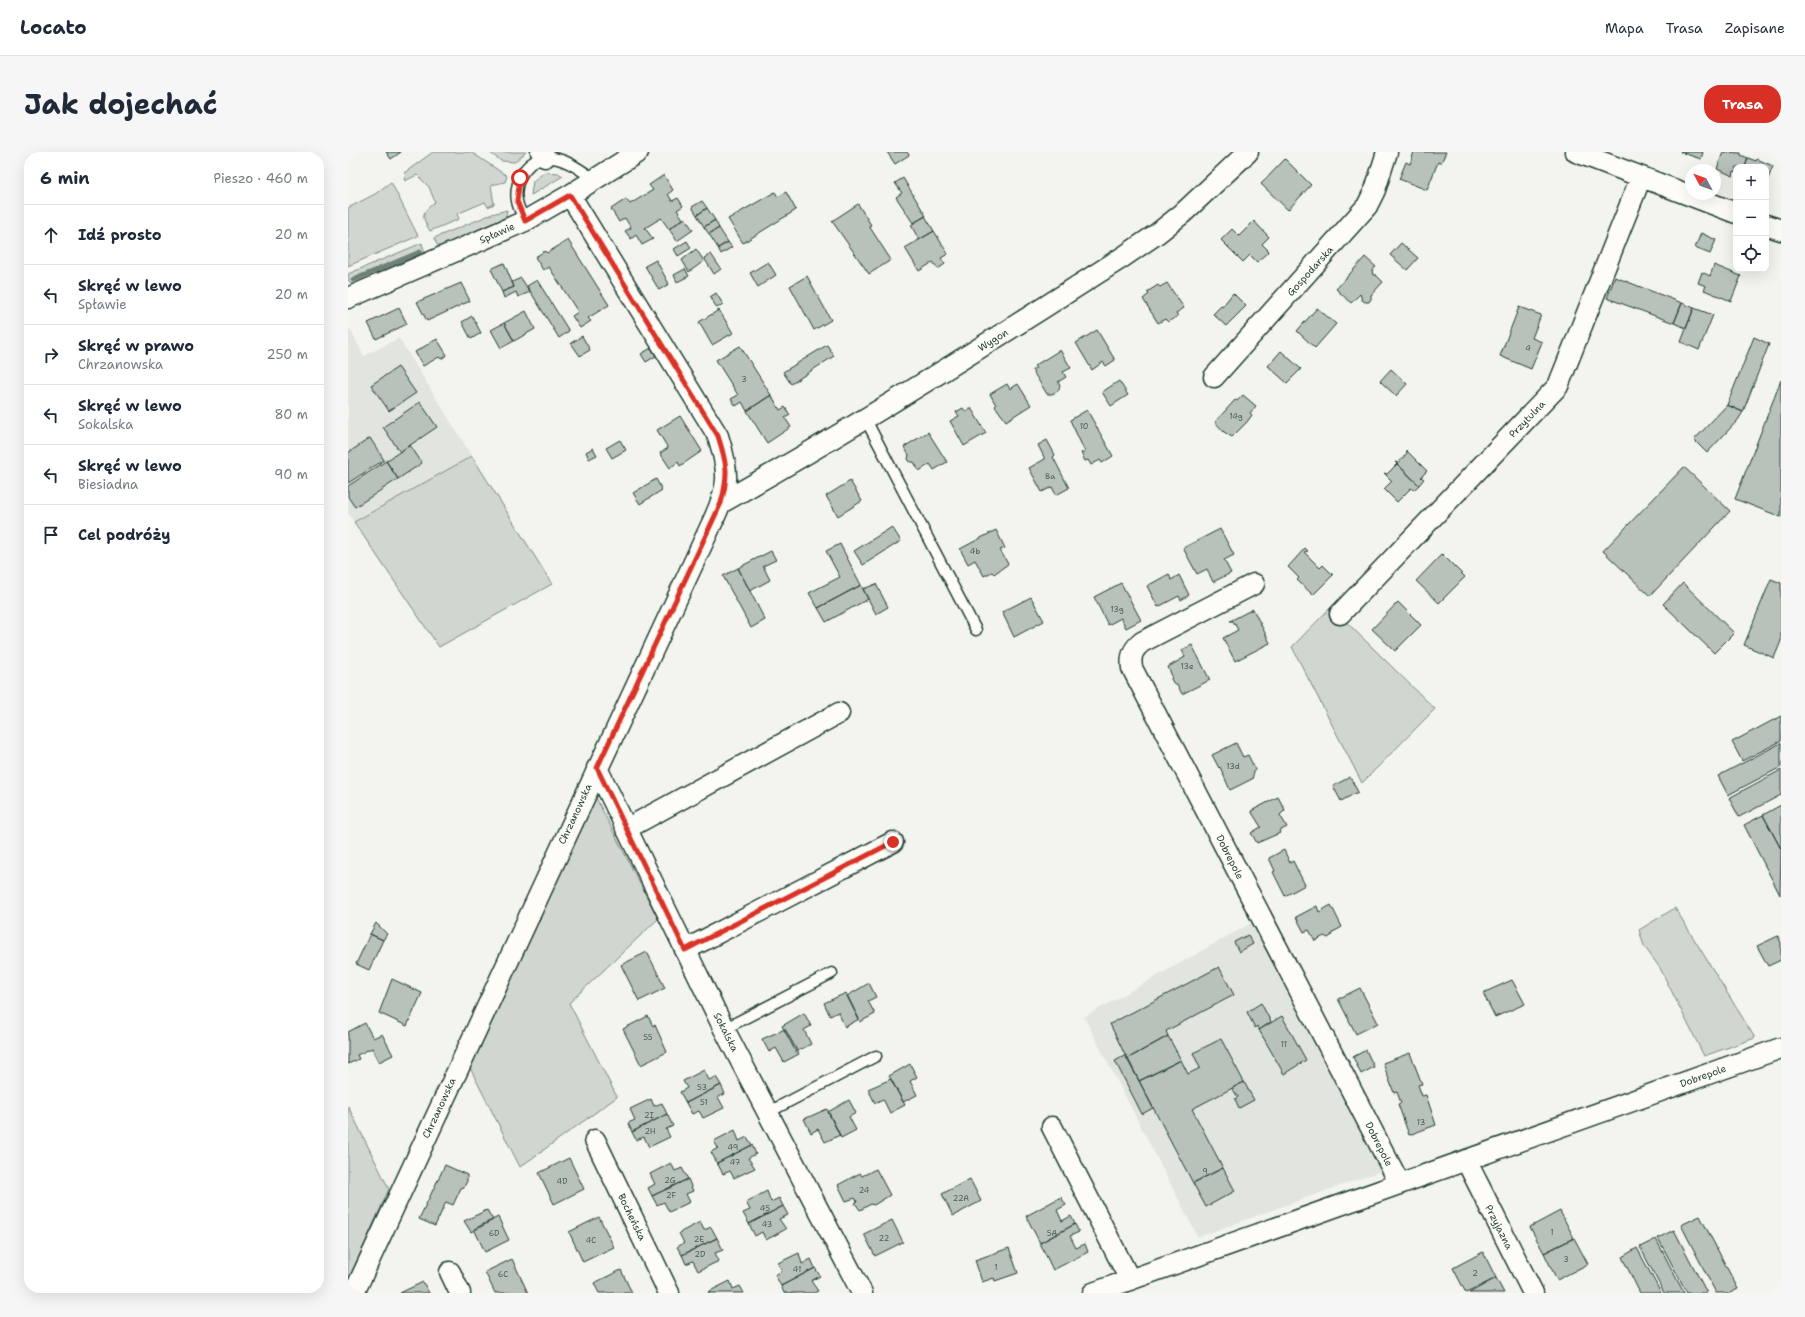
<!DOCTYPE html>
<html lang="pl">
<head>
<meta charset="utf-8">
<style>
	body { margin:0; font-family:"Shantell Sans",sans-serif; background:#f6f6f7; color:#1f2937 }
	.controls { position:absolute; right:12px; top:12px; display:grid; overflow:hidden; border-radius:8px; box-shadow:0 4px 16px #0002 }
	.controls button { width:36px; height:36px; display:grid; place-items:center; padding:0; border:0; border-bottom:1px solid #e0e1e3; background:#fff; color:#1f2937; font:20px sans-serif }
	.compass { position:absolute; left:1337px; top:12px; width:36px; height:36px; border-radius:50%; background:#fff; box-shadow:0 4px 16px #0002; rotate:311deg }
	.stop { position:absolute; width:12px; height:12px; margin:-9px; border:3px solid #d93025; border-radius:50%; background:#fff }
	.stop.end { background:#d93025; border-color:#fff; box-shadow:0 1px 4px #0008 }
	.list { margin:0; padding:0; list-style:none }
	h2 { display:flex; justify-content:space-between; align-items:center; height:52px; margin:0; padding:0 16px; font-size:17px }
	h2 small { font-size:13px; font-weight:400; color:#747a83 }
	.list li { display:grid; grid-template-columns:26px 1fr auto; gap:12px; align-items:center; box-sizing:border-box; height:60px; padding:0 16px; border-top:1px solid #e0e1e3 }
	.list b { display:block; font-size:15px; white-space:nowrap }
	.list p { margin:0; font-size:13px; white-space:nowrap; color:#747a83 }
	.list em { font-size:13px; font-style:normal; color:#747a83 }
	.icon { flex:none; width:22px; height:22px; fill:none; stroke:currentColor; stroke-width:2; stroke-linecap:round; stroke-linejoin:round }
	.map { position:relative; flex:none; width:1433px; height:1141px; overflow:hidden; border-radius:16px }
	header { display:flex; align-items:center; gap:24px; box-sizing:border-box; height:56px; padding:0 20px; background:#fff; border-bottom:1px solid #e0e1e3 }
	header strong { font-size:19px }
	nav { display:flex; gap:22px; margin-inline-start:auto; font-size:14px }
	.intro { display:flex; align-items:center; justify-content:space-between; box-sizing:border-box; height:96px; padding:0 24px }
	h1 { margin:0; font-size:28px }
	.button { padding:10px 18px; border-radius:16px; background:#d93025; color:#fff; font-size:14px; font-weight:700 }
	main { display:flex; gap:24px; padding:0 24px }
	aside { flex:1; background:#fff; border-radius:16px; box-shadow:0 4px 16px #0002 }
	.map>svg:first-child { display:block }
</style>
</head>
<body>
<header>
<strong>Locato</strong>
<nav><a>Mapa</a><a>Trasa</a><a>Zapisane</a></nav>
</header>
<div class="intro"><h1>Jak dojechać</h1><a class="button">Trasa</a></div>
<main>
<aside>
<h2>6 min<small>Pieszo · 460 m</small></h2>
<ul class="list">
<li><svg class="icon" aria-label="ahead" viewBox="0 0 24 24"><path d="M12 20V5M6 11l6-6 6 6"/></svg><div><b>Idź prosto</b></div><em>20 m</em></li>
<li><svg class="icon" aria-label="left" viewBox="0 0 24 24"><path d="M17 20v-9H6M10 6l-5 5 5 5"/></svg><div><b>Skręć w lewo</b><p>Spławie</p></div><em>20 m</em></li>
<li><svg class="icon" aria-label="right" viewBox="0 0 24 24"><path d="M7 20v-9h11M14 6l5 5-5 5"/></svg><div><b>Skręć w prawo</b><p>Chrzanowska</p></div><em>250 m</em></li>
<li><svg class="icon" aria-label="left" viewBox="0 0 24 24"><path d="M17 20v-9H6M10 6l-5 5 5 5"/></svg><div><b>Skręć w lewo</b><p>Sokalska</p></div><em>80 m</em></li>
<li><svg class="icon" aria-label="left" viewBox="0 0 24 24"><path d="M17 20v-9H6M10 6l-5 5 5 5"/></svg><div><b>Skręć w lewo</b><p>Biesiadna</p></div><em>90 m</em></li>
<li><svg class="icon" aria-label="arrive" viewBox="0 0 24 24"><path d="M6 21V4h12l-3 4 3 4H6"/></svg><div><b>Cel podróży</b></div></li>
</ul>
</aside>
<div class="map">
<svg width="1433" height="1141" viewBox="0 0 1433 1141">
	<rect width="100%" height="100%" fill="#f4f4ef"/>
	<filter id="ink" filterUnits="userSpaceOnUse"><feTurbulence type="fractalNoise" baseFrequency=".025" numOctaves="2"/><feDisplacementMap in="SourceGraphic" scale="8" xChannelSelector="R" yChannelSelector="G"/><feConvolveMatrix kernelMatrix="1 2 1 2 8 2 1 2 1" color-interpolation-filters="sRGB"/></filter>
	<g filter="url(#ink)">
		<path fill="#e2e5df" d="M2,177L16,204L51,186L124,304L6,370L0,361V178Z
			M903,771L1033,1019L850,1085L736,865Z"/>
		<path fill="#d1d6d1" stroke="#788a82" d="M85,0H123L159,24L157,30L143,33L146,52L140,55L137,50L109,62L111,67L82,79C73,64 73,61 87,50L81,35L69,23L57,29L56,27L58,23L56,21Z
			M141,0H178L167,10L153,9Z
			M197,20L210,21L215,24L183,43L185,29Z
			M43,30L70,84L0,114V56L27,42Z
			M159,58L157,69L92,99L86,86L144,62Z
			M74,91L78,105L6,135L0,128V122Z
			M124,304L204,432L91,495L6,370Z
			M983,455L1087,557L1014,631L944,495Z
			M245,640L310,767L221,851L269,945L172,1015L119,910Z
			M1327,756L1407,886L1356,904L1312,816L1296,794L1291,778Z
			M0,954L41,1037L0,1129Z"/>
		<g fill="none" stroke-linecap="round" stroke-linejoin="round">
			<path stroke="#6e8179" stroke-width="5" d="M5,128L72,100"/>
		</g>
		<path fill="#b9c1bb" stroke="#1f3d34" d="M38,0H53L43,7Z
			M539,0H559L561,3L547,12Z
			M1066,0H1098L1093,11L1090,10L1079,38L1051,27L1058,10L1062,12Z
			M1332,0H1355L1353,7Z
			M1375,0L1393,1V3L1400,6L1397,15H1388V20L1386,19L1385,24L1369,17Z
			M1400,6L1408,9L1409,7L1425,14L1418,32V15H1397Z
			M937,7L963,33L940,58L913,32Z
			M316,23L325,38L320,42L324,49L330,46L335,54L329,58L335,67L321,77L313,66L297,76L305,87L294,93L288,83L283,87L277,79L283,76L277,66L271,70L263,57L278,47L282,52L305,38L301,33Z
			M555,26L578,64L565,71L548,45L554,41L547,31Z
			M427,40L430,45L438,40L448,58L395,91L380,67Z
			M354,49L359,56L349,63L344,55Z
			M510,52L523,73L521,74L543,108L521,122L484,69Z
			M359,56L367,68L356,75L349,63Z
			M577,64L586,79L571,88L563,73Z
			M337,66L345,78L329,89L321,77Z
			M367,68L371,76L361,82L356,75Z
			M906,69L921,85L914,92L921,99L909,110L902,103L895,110L873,88L884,77L891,84Z
			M371,76L380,90L370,96L361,82Z
			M586,79L600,102L593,106L597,112L590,117L585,110L571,119L557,96Z
			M1353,81L1368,88L1362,102L1347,96Z
			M220,88L261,153L240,166L243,169L232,176L224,164L230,160L201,115L195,118L187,105L197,99L199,101Z
			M339,89L343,96L330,104L326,97Z
			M380,90L384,95L373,102L370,96Z
			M1053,91L1070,106L1059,118L1042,103Z
			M348,97L356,109L341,120L334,108Z
			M363,102L373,117L366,122L356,106Z
			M1017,105L1028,115L1024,118L1025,123H1028L1035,130L1023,143V147L1021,150H1017L1014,148L1012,142L1003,151L988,137Z
			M308,108L321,132L311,138L297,114Z
			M420,110L428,123L410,135L402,121Z
			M156,111L166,135L154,140L143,117Z
			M1366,113L1393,124L1383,149L1356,138L1358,134L1350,131L1354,120L1362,124Z
			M337,117L341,124L329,130L326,123Z
			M459,124L483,168L466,178L442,134Z
			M1267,125L1334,151L1326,171L1259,146Z
			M173,126L182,140L170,145L168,140L156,146L154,140L166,135L164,130Z
			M189,128L221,179L211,186L179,134Z
			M113,131L122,149L79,169L69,150Z
			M819,131L836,156L828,161L830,164L820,170L817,167L810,171L795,147L801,142L799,140L810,133L812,135Z
			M368,141L375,152L369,156L362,145Z
			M885,141L898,154L878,174L865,162L873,154L874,155Z
			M1334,151L1346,156L1338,176L1326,171Z
			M1171,155L1193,163L1184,186L1194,190L1183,217L1152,204Z
			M51,156L59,172L28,187L20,171Z
			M969,156L988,172L967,196L949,179Z
			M1346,156L1365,163L1351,198L1333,190Z
			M371,158L385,181L364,193L351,170Z
			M178,159L187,177L166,189L156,171Z
			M124,164L133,181L123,187L114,170Z
			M156,171L166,189L153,196L143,178Z
			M749,178L767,208L758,214L755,210L744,218L728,191Z
			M234,184L242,198L232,204L223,191Z
			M1406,185L1421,192L1395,260L1379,253Z
			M89,187L99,203L93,207L91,205L75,214L67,200Z
			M479,193L486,204L443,232L435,220Z
			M392,194L423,243L399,259L394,250L388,254L383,247L390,243L368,208Z
			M303,196L308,204L298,210L293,202Z
			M712,198L723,216L715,220L718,225L710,230L712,234L710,239L704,242H699L684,218L688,216L686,214Z
			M933,199L953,217L939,231L920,214Z
			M50,215L68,241L41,259L23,233Z
			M1043,217L1059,232L1048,244L1032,229Z
			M1433,228V365L1387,347Z
			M771,229L780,243L763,254L754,240Z
			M659,232L662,237L670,232L683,253L658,269L647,254L648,253L642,242Z
			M423,243L432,258L437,255L442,263L437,266L443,275L419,291L399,259Z
			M895,243L908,254L902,261L904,263L899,270L884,285L876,280L867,270L887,248L889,249Z
			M72,250L89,275L52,300L35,275Z
			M1379,253L1395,260L1390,268L1359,301L1346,288Z
			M615,256L618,260L623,256L638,281L616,294L602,269L611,264L608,260Z
			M739,258L765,304L754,311L752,308L743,313L740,308L737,309L733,301L737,300L722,268Z
			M332,264L354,299L332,314L330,310L322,316L312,301L320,296L309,278Z
			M580,280L599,310L586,318L582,312L571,319L566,310H562L560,307L561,303L556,295Z
			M22,286L36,308L0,331V301Z
			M272,288L278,298L264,306L258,296Z
			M699,288L707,303L705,305L721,336L708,343L704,335L694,340L681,316L697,307L690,293Z
			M62,293L74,311L50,327L38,309Z
			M245,296L249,303L241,307L238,300Z
			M1058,298L1079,319L1073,325L1076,327L1071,333L1047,310L1050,311L1059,301Z
			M38,309L50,327L7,355L0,345V334Z
			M1047,310L1071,333L1066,338L1063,336L1049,350L1036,337L1044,329L1036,321L1039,322L1049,312Z
			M1336,315L1382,359L1302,444L1255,399Z
			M308,327L314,338L292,352L285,341Z
			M502,329L514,349L490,364L478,344Z
			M544,375L553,389L515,413L506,399Z
			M872,377L886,403L876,408L883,421L865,430L859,417L849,422L835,396Z
			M648,378L657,396L652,398L660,412L646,422L644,420L636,424L627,408L620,412L612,397Z
			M492,392L513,433L470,456L461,441L492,425L478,399Z
			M957,396L960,399L956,400L972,416L975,413L985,423L965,443L949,428L951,426L940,415Z
			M423,399L428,408L415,414L422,428L402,439L390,416Z
			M1094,402L1117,425L1091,451L1068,429Z
			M390,416L417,468L403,476L375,424Z
			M821,422L823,428L831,423L841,443L833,448L831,444L810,455L799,434Z
			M1423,427L1433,431V489L1426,506L1396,493Z
			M773,431L793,468L778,476L773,466L760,473L746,445Z
			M1335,431L1386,481L1366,501L1315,452Z
			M528,432L540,455L528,462L515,437Z
			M513,433L520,447L478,470L470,456Z
			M683,445L696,469L666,485L654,460Z
			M1050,450L1073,473L1047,499L1024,477Z
			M905,457L922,491L887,509L875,486L890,478L885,469H882Z
			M844,493L862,528L834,542L830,534L826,532L823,527L824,524L820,515L837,505L834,498Z
			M1433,564V589L1394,609L1384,590Z
			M888,591L895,605L900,603L907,617L904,627L882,638L872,615L871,616L864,603Z
			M1433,591V615L1380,643L1370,624Z
			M1433,618V643L1391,665L1381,646Z
			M1002,625L1010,640L993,649L985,634Z
			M930,645L937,658L932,663L939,675L931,679L932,681L909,691L903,681L913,675L903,659Z
			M1433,653V697L1415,663Z
			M1415,663L1433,697L1432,743L1396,673Z
			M936,698L942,711L945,709L957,733L937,744L925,720L927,719L921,706Z
			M983,753L994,775L985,780L983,784L980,786L976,784L967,789L961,778L956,780L948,765L969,754L971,760Z
			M28,771L39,782L35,788L22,782Z
			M22,782L35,788L21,818L8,812Z
			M900,783L905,792L891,800L886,790Z
			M1430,784L1433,791V808L1420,814L1409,794Z
			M299,800L317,836L291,849L273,813Z
			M871,815L886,843L818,879L820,884L779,907L762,872Z
			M44,827L74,841L59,874L31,861Z
			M1164,828L1177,852L1147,865L1135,841Z
			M521,831L528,845L520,849L527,862L512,870L499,844Z
			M1012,836L1030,871L1008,882L990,847Z
			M498,841L511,867L497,875L490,860L482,864L476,851Z
			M913,851L923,870L911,878L909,874L907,876L899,860Z
			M456,861L463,874L456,878L463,892L448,900L434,874Z
			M300,864L305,874L307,873L319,900L293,913L275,877Z
			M934,864L958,908L936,922L911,878Z
			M17,871L25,886L34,882L45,903L31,910L24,896L9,903L11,907L0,912V880Z
			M437,877L451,902L436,910L428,896L421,900L414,887Z
			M820,884L833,908L791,929L779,907Z
			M873,887L896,930L844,957L875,1016L845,1031L791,929L833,908L840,922L852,916L845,901Z
			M1018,898L1026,915L1013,922L1005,905Z
			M1062,901L1074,932L1070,933L1074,944L1078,943L1088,973L1061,983L1050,952L1053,951L1049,940L1046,941L1035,911Z
			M778,903L805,956L794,962L767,909Z
			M562,912L569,925L562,929L569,943L555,950L541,924Z
			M356,918L361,928L368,925L373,933L338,951L332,940L339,936L335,929Z
			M543,927L557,953L542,961L535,947L527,951L520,937Z
			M896,930L906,948L891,956L887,947L890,945L884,936Z
			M373,933L377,942L370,945L376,956L355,966L351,959L344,962L338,951Z
			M303,947L306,954L314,951L319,962L284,980L280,971L287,968L282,957Z
			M501,948L508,961L501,965L508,978L493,986L480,960Z
			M479,957L492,983L477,990L470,977L463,981L456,967Z
			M319,962L325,974L318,977L322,985L301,995L296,985L288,988L284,980Z
			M387,978L391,989L399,985L404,993L369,1011L363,1000L370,996L366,989Z
			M404,993L408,1002L400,1006L407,1016L386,1026L382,1019L375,1022L369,1011Z
			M221,1006L236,1037L206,1052L191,1021Z
			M323,1011L327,1019L334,1016L340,1027L304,1044L300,1036L307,1032L302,1022Z
			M97,1013L119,1023V1029L116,1035L113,1036L105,1053L98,1050L87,1074L71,1067Z
			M875,1016L887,1039L858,1055L845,1031Z
			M528,1017L542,1043L526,1053L523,1052L512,1058L507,1051L509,1050L507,1046L498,1049L490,1033L512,1021L514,1024Z
			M340,1027L345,1039L338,1042L342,1050L321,1060L316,1050L309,1053L304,1044Z
			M622,1027L633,1049L605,1064L594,1042Z
			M419,1039L423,1050L431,1046L435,1054L401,1072L395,1061L402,1058L398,1050Z
			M713,1045L718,1053L709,1058L714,1069L723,1064L727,1072L692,1091L678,1064Z
			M435,1054L440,1063L431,1067L438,1077L418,1088L414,1080L407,1084L401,1072Z
			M139,1058L145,1068L123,1080L116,1069Z
			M1212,1059L1226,1086L1196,1101L1182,1075Z
			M1352,1064L1390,1137L1382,1141H1368L1333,1073Z
			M150,1065L161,1088L137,1100L126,1077Z
			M251,1065L266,1095L235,1110L221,1080Z
			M544,1068L555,1090L527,1104L516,1082Z
			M352,1070L356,1078L363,1075L369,1086L334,1103L329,1095L336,1091L331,1081Z
			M727,1072L731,1080L722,1084L728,1096L737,1092L740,1100L705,1118L692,1091Z
			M1326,1078L1359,1141H1339L1310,1086Z
			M369,1086L375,1098L367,1101L371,1109L350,1119L345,1109L338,1112L334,1103Z
			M1226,1086L1240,1112L1209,1128L1196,1101Z
			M1308,1087L1336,1141H1316L1292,1095Z
			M661,1096L670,1121L647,1129L646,1126L634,1130L627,1108Z
			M1289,1096L1313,1141H1292L1274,1105Z
			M1135,1100L1148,1126L1118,1141L1105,1116Z
			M451,1101L454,1112L463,1107L467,1116L433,1134L427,1123L434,1119L430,1111Z
			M164,1107L180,1141H147L137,1120Z
			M467,1116L472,1124L463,1129L470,1139L466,1141H436L433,1134Z
			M273,1118L284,1141H251L246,1131Z
			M1148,1126L1156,1141H1121Z
			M382,1129L385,1137L392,1134L396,1141H361L360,1140Z
			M75,1130L81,1141H52Z"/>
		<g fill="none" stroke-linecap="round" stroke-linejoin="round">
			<g stroke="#1f3d34" stroke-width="13">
				<path id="lane" d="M177,69C174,62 170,56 169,49C165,27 182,2 205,6C220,8 234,19 246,27
					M518,268L628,478
					M376,877L484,821
					M419,961L528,904"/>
			</g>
			<g stroke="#1f3d34" stroke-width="23">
				<path id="street" d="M193,0L197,5
					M1228,0L1388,61
					M1418,73L1433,78
					M0,146L177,69L222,43L290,0
					M866,225L1019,54L1027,38L1039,0
					M373,351C510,274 642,190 775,105L810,81L835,61L900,0
					M906,432L794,490C785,497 782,504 784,516L1052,1032
					M992,462L1210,234L1293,25
					M249,616L376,877L514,1141
					M278,677L491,561
					M337,798L545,690
					M704,975L782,1128
					M247,988L321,1141
					M1118,1008L1185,1141
					M102,1120L112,1141
					M6,1141L365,369C381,334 382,322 370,284L222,43
					M745,1141L1433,896"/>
			</g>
			<use href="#lane" stroke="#fdfcf7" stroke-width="10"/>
			<use href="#street" stroke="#fdfcf7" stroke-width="20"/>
		</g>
	</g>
	<g fill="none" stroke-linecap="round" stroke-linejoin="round" filter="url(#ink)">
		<path stroke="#d93025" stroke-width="5" d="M172,26L169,49L177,69L222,43L370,284C379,312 381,322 373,351L249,616L337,798L545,690"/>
	</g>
	<g text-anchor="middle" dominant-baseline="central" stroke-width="3" stroke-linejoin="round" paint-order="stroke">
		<g font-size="8" fill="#465e56">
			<text x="1180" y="196">4</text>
			<text x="396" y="227">3</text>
			<text x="888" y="264">14g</text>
			<text x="736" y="274">10</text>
			<text x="702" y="324">8a</text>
			<text x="627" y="399">4b</text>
			<text x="769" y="457">13g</text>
			<text x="839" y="514">13e</text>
			<text x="885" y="614">13d</text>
			<text x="300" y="885">55</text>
			<text x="936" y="892">11</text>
			<text x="354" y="935">53</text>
			<text x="356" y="950">51</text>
			<text x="301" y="963">2I</text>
			<text x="1073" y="970">13</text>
			<text x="302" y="979">2H</text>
			<text x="385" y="995">49</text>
			<text x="387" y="1010">47</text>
			<text x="857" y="1019">9</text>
			<text x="322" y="1028">2G</text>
			<text x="214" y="1029">4D</text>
			<text x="516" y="1038">24</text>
			<text x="323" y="1043">2F</text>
			<text x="613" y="1046">22A</text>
			<text x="417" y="1056">45</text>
			<text x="419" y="1072">43</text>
			<text x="1204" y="1080">1</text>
			<text x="146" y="1081">6D</text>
			<text x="704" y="1081">5A</text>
			<text x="536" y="1086">22</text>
			<text x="351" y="1087">2E</text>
			<text x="243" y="1088">4C</text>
			<text x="352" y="1102">2D</text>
			<text x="1218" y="1107">3</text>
			<text x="648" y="1115">1</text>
			<text x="449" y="1117">41</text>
			<text x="1127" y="1121">2</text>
			<text x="155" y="1122">6C</text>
		</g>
		<g font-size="10" fill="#1f3d34" stroke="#fdfcf7">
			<text transform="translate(149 81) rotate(-24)">Spławie</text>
			<text transform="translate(962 119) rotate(-48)">Gospodarska</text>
			<text transform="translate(645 188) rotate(-32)">Wygon</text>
			<text transform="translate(1179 267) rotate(-46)">Przytulna</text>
			<text transform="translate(227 662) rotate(-65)">Chrzanowska</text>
			<text transform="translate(882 705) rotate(63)">Dobrepole</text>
			<text transform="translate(378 880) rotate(63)">Sokalska</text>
			<text transform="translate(1355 924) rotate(-20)">Dobrepole</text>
			<text transform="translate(91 956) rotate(-65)">Chrzanowska</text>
			<text transform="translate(1031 992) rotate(63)">Dobrepole</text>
			<text transform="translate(284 1065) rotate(64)">Bocheńska</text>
			<text transform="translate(1151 1075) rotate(63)">Przyjazna</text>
		</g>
	</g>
</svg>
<div class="controls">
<button>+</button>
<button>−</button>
<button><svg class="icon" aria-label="locate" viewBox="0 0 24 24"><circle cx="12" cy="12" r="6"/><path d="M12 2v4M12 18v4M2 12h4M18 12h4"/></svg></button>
</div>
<svg class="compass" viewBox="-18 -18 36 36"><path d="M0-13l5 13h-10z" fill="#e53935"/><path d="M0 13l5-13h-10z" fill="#747a83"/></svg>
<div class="stop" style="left:172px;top:26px"></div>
<div class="stop end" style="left:545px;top:690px"></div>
</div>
</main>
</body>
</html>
